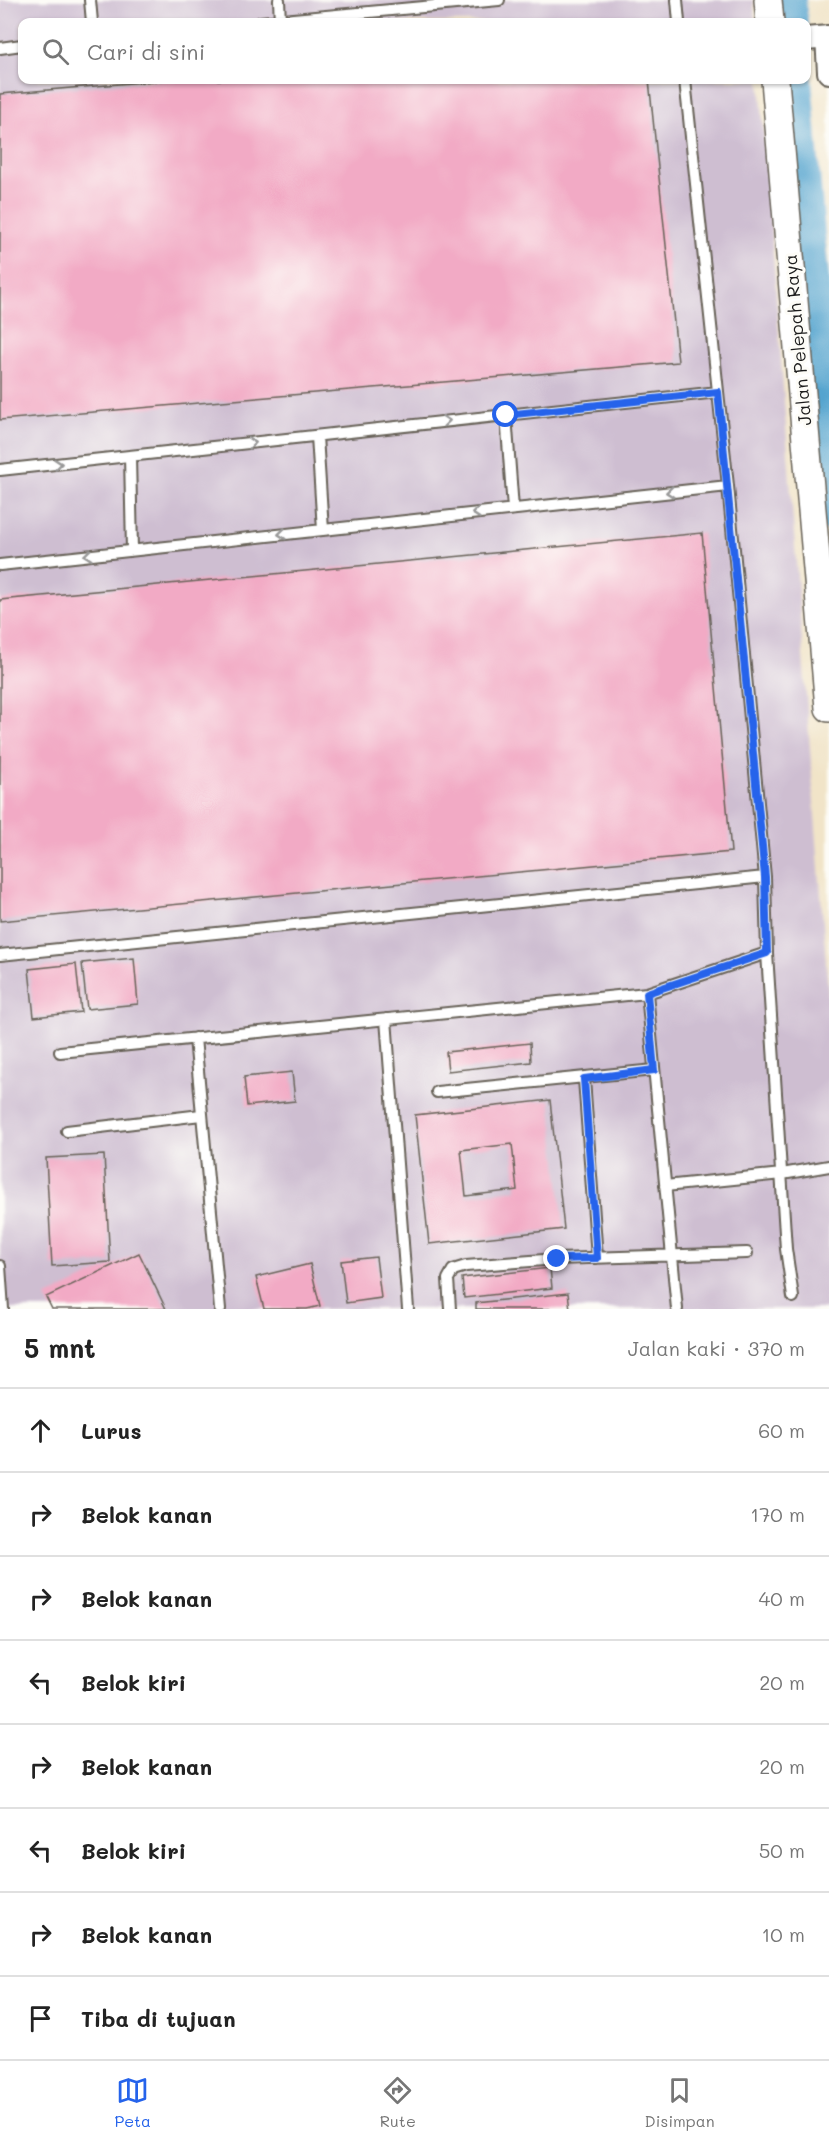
<!DOCTYPE html>
<html lang="id">
<head>
<meta charset="utf-8">
<style>
	body { margin:0; font-family:Mali,sans-serif; background:#f6f6f6; color:#222 }
	.stop { position:absolute; width:18px; height:18px; margin:-14px; border:4px solid #2563eb; border-radius:50%; background:#fff }
	.stop.end { background:#2563eb; border-color:#fff; box-shadow:0 2px 6px #0008 }
	.list { margin:0; padding:0; list-style:none }
	h2 { display:flex; justify-content:space-between; align-items:center; height:78px; margin:0; padding:0 24px; font-size:26px }
	h2 small { font-size:20px; font-weight:400; color:#767676 }
	.list li { display:grid; grid-template-columns:39px 1fr auto; gap:18px; align-items:center; box-sizing:border-box; height:84px; padding:0 24px; border-top:2px solid #e0e0e0 }
	.list b { display:block; font-size:22px; white-space:nowrap }
	.list em { font-size:20px; font-style:normal; color:#767676 }
	.icon { flex:none; width:33px; height:33px; fill:none; stroke:currentColor; stroke-width:2; stroke-linecap:round; stroke-linejoin:round }
	.map { position:relative; flex:none; width:829px; height:1309px; overflow:hidden }
	.search { position:absolute; background:#fff; box-shadow:0 2px 4px #0004; left:18px; right:18px; top:18px; height:66px; display:flex; align-items:center; gap:15px; box-sizing:border-box; padding:0 21px; border-radius:12px; color:#767676; font-size:22px }
	.sheet { height:750px; background:#fff }
	nav { display:flex; justify-content:space-around; align-items:center; box-sizing:border-box; height:84px; border-top:2px solid #e0e0e0; background:#fff; font-size:16px; color:#767676 }
	nav a { display:grid; justify-items:center; gap:3px }
	nav .on { color:#2563eb }
	.map>svg:first-child { display:block }
</style>
</head>
<body>
<div class="map">
<svg width="829" height="1309" viewBox="0 0 829 1309">
	<rect width="100%" height="100%" fill="#fdfcf7"/>
	<filter id="ink" filterUnits="userSpaceOnUse"><feTurbulence type="fractalNoise" baseFrequency=".0167" numOctaves="2"/><feDisplacementMap in="SourceGraphic" scale="12" xChannelSelector="R" yChannelSelector="G"/><feConvolveMatrix kernelMatrix="1 2 1 2 8 2 1 2 1" color-interpolation-filters="sRGB"/></filter>
	<filter id="wash" filterUnits="userSpaceOnUse"><feTurbulence type="fractalNoise" baseFrequency=".008" numOctaves="4" result="noise"/><feDisplacementMap in="SourceGraphic" scale="24" xChannelSelector="R" yChannelSelector="G"/><feGaussianBlur stdDeviation="1.35" result="paint"/><feColorMatrix in="noise" values="0 0 0 0 0 0 0 0 0 0 0 0 0 0 0 0 0 1.4 0 .05"/><feComposite in="paint" operator="in"/></filter>
	<g filter="url(#wash)">
		<rect width="100%" height="100%" fill="#f1e4c8"/>
		<path fill="#cebed1" d="M0,0H754L755,22H22V80H760L829,1002V1309H0Z"/>
		<g fill="none" stroke-linecap="round" stroke-linejoin="round">
			<path stroke="#55a4cf" stroke-width="40" d="M786,0L788,22
				M792,80L829,511"/>
		</g>
		<g id="blocks">
			<path fill="#f2aac5" fill-rule="evenodd" d="M167,80H649L678,362L0,420V94Z
				M702,533L731,852L0,921V600Z
				M134,958L138,1004L87,1009L82,963Z
				M76,964L81,1012L34,1017L29,969Z
				M530,1043L531,1062L448,1071L446,1052Z
				M292,1072L295,1101L247,1106L244,1077Z
				M550,1100L564,1229L429,1244L415,1115ZM512,1144L517,1190L466,1196L461,1150Z
				M104,1155L110,1262L52,1266L46,1158Z
				M139,1253L166,1309H52L46,1297Z
				M376,1257L381,1298L346,1303L341,1261Z
				M310,1264L320,1306L307,1309H264L256,1277Z
				M550,1268L552,1288L464,1298L462,1278Z
				M568,1293L570,1309H476V1303Z"/>
		</g>
	</g>
	<g filter="url(#ink)">
		<use href="#blocks" fill-opacity="0" stroke="#676258" stroke-width="1.5"/>
		<g fill="none" stroke-linecap="round" stroke-linejoin="round">
			<g stroke="#676258" stroke-width="14">
				<path id="service" d="M90,0L92,22
					M279,0L280,21
					M677,0L679,22
					M261,22L499,0
					M0,48L22,45
					M685,80L728,486L765,877L767,953L786,1249L793,1297
					M506,415L513,509
					M317,436L323,530
					M130,456L132,550
					M0,470L718,392
					M0,565L728,486
					M0,955L765,877
					M647,993L677,1309
					M386,1019L408,1309
					M195,1038L220,1309
					M60,1052L647,993L767,953
					M584,1079L597,1258
					M437,1092L654,1070
					M67,1131L201,1115
					M665,1186L782,1174L829,1166
					M0,1266L3,1309
					M450,1309L448,1279L453,1270L466,1266L557,1259L747,1253"/>
			</g>
			<g stroke="#676258" stroke-width="26">
				<path id="minor" d="M827,37L829,72
					M806,39L829,37"/>
			</g>
			<g stroke="#676258" stroke-width="30">
				<path id="tertiary" d="M768,0L770,22
					M775,80L829,708"/>
			</g>
			<use href="#service" stroke="#fff" stroke-width="10"/>
			<use href="#minor" stroke="#fff" stroke-width="22"/>
			<use href="#tertiary" stroke="#fff" stroke-width="27"/>
		</g>
		<defs><path id="oneway-chevron" d="M-2-3.5L2.5 0L-2 3.5" fill="none" stroke-width="1.6" stroke-linecap="round" stroke-linejoin="round" transform="scale(1.5)"/></defs>
		<g stroke="#999">
			<use href="#oneway-chevron" transform="translate(446 421) rotate(-6)"/>
			<use href="#oneway-chevron" transform="translate(252 443) rotate(-6)"/>
			<use href="#oneway-chevron" transform="translate(58 464) rotate(-6)"/>
			<use href="#oneway-chevron" transform="translate(670 492) rotate(174)"/>
			<use href="#oneway-chevron" transform="translate(476 513) rotate(174)"/>
			<use href="#oneway-chevron" transform="translate(282 534) rotate(174)"/>
			<use href="#oneway-chevron" transform="translate(88 555) rotate(174)"/>
		</g>
	</g>
	<g fill="none" stroke-linecap="round" stroke-linejoin="round" filter="url(#ink)">
		<path stroke="#2563eb" stroke-width="8" d="M506,415L718,392L765,877L767,953L647,993L654,1070L584,1079L597,1258L557,1259"/>
	</g>
	<g text-anchor="middle" dominant-baseline="central" stroke-width="6" stroke-linejoin="round" paint-order="stroke">
		<g font-size="18" fill="#1c1c1c" stroke="#fdfcf7">
			<text transform="translate(797 340) rotate(-95)">Jalan Pelepah Raya</text>
		</g>
	</g>
</svg>
<div class="stop" style="left:506px;top:415px"></div>
<div class="stop end" style="left:557px;top:1259px"></div>
<div class="search"><svg class="icon" aria-label="search" viewBox="0 0 24 24"><circle cx="10" cy="10" r="6"/><path d="M15 15l6 6"/></svg>Cari di sini</div>
</div>
<section class="sheet">
<h2>5 mnt<small>Jalan kaki · 370 m</small></h2>
<ul class="list">
<li><svg class="icon" aria-label="ahead" viewBox="0 0 24 24"><path d="M12 20V5M6 11l6-6 6 6"/></svg><div><b>Lurus</b></div><em>60 m</em></li>
<li><svg class="icon" aria-label="right" viewBox="0 0 24 24"><path d="M7 20v-9h11M14 6l5 5-5 5"/></svg><div><b>Belok kanan</b></div><em>170 m</em></li>
<li><svg class="icon" aria-label="right" viewBox="0 0 24 24"><path d="M7 20v-9h11M14 6l5 5-5 5"/></svg><div><b>Belok kanan</b></div><em>40 m</em></li>
<li><svg class="icon" aria-label="left" viewBox="0 0 24 24"><path d="M17 20v-9H6M10 6l-5 5 5 5"/></svg><div><b>Belok kiri</b></div><em>20 m</em></li>
<li><svg class="icon" aria-label="right" viewBox="0 0 24 24"><path d="M7 20v-9h11M14 6l5 5-5 5"/></svg><div><b>Belok kanan</b></div><em>20 m</em></li>
<li><svg class="icon" aria-label="left" viewBox="0 0 24 24"><path d="M17 20v-9H6M10 6l-5 5 5 5"/></svg><div><b>Belok kiri</b></div><em>50 m</em></li>
<li><svg class="icon" aria-label="right" viewBox="0 0 24 24"><path d="M7 20v-9h11M14 6l5 5-5 5"/></svg><div><b>Belok kanan</b></div><em>10 m</em></li>
<li><svg class="icon" aria-label="arrive" viewBox="0 0 24 24"><path d="M6 21V4h12l-3 4 3 4H6"/></svg><div><b>Tiba di tujuan</b></div></li>
</ul>
</section>
<nav>
<a class="on"><svg class="icon" aria-label="map" viewBox="0 0 24 24"><path d="M3 6l6-2 6 2 6-2v14l-6 2-6-2-6 2zM9 4v14M15 6v14"/></svg>Peta</a>
<a><svg class="icon" aria-label="directions" viewBox="0 0 24 24"><path d="M12 3l9 9-9 9-9-9zM9 14v-3h6M13 9l2 2-2 2"/></svg>Rute</a>
<a><svg class="icon" aria-label="saved" viewBox="0 0 24 24"><path d="M7 4h10v16l-5-4-5 4z"/></svg>Disimpan</a>
</nav>
</body>
</html>
